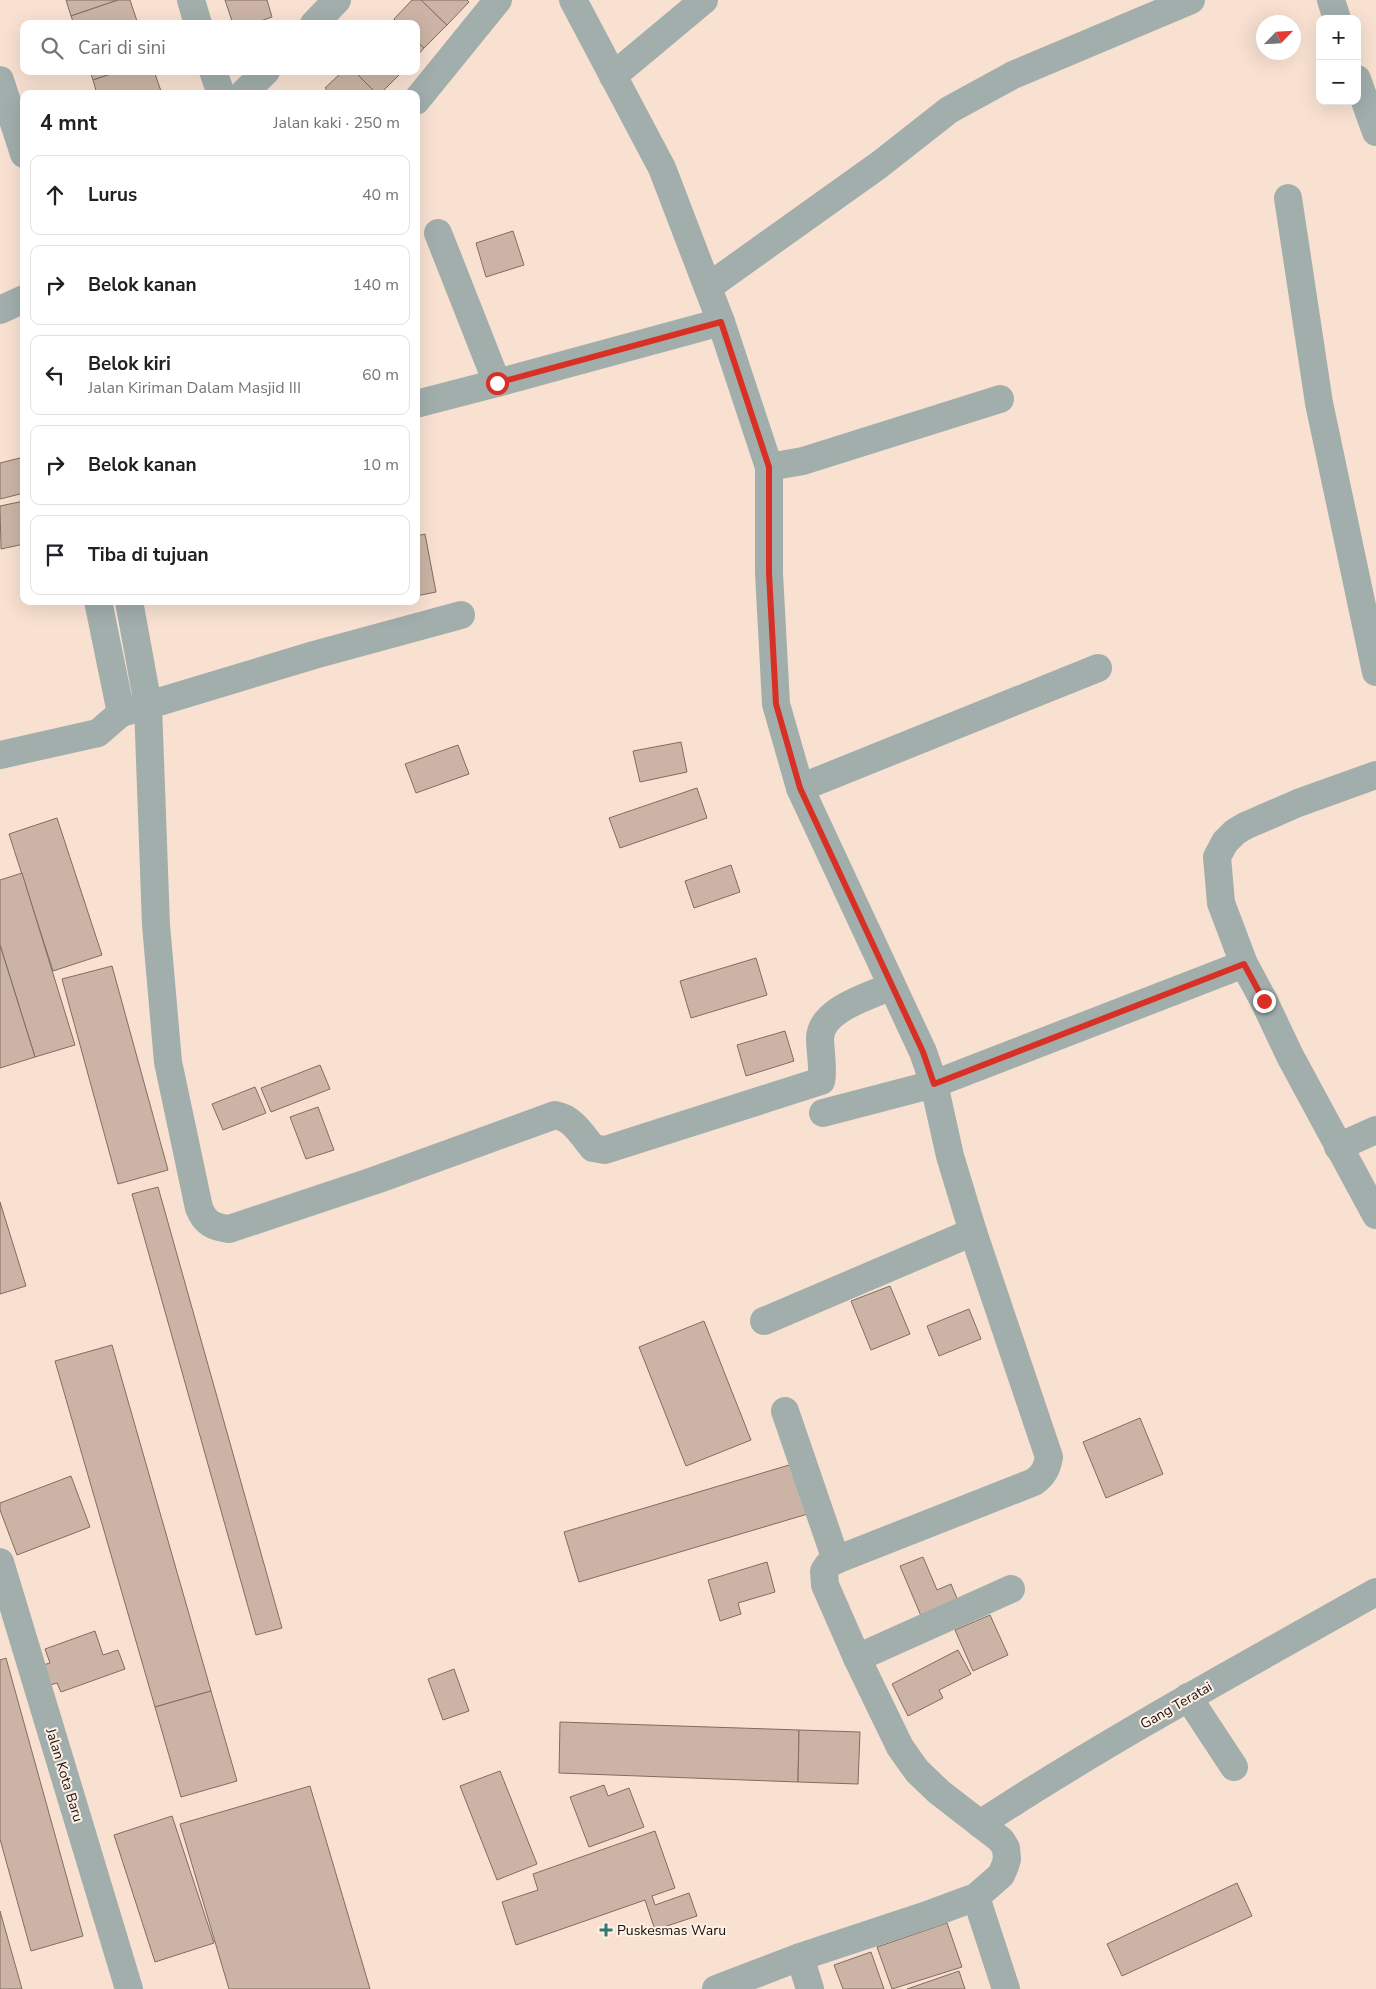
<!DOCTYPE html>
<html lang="id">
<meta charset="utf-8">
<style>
:root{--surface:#fff;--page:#f6f6f6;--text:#202124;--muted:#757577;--line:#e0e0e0}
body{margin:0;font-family:"Nunito Sans",sans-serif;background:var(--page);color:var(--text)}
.controls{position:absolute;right:15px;top:15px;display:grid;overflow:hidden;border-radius:10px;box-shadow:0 5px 20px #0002}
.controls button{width:45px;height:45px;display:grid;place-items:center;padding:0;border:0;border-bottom:1px solid var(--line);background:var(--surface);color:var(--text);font:25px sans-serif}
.compass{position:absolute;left:1256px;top:15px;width:45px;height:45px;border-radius:50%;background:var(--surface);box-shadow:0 5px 20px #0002;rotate:65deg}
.stop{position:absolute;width:15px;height:15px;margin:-11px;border:4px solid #d93025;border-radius:50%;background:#fff}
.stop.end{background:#d93025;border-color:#fff;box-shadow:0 1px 5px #0008}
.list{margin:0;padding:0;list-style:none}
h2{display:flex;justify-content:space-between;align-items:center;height:65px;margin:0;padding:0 20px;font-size:21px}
h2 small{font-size:16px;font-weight:400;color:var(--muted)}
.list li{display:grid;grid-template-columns:32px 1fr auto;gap:15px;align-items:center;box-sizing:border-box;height:80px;margin:0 10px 10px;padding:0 10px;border:1px solid var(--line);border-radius:10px}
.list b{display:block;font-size:19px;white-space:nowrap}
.list p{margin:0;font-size:16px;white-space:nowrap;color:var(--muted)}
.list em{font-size:16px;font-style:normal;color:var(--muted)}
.icon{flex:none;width:28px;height:28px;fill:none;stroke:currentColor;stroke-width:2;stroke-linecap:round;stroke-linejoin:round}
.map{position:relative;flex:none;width:1376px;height:1989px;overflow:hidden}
.search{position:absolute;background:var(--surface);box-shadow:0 5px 20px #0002;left:20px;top:20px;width:400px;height:55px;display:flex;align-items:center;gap:12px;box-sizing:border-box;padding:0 18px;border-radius:10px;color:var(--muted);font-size:19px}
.panel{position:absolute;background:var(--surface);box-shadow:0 5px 20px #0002;left:20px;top:90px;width:400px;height:515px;border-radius:10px}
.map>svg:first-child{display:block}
.building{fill:#cbb4a5;stroke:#816d5f}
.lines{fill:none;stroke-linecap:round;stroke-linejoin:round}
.street{stroke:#a1aeac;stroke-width:28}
.route{stroke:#d93025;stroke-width:6}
.poi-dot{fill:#35796d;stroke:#fef0e6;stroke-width:2}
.labels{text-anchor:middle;stroke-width:4;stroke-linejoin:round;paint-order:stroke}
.street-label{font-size:14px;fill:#19110c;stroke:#fef0e6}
.poi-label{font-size:14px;fill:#19110c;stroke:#fef0e6;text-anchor:start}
</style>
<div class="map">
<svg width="1376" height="1989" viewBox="0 0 1376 1989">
<rect width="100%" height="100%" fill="#f8e1d1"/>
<g class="building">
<path d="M 66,0 L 118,0 L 71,16 Z"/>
<path d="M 118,0 L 130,0 L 138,24 L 74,24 L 71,16 Z"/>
<path d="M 225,0 L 267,0 L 272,17 L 252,24 L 233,24 Z"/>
<path d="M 412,0 L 421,0 L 447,25 L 424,48 L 416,41 L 416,24 L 399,24 L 394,19 Z"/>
<path d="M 421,0 L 467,0 L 469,2 L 447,25 Z"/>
<path d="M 416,41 L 424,48 L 416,57 Z"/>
<path d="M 90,71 L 120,71 L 93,80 Z"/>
<path d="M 120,71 L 154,71 L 162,94 L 97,94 L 93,80 Z"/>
<path d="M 343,71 L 354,71 L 377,94 L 331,94 L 325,88 Z"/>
<path d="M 354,71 L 401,71 L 402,72 L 380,94 L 377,94 Z"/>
<path d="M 513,231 L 524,265 L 486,277 L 476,243 Z"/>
<path d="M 24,457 L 24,493 L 0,499 L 0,463 Z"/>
<path d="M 24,501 L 24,544 L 1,549 L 0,506 Z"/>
<path d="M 425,534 L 436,592 L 416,596 L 416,536 Z"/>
<path d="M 681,742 L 687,772 L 640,782 L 633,751 Z"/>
<path d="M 458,745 L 469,774 L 416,793 L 405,764 Z"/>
<path d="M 697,788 L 707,818 L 620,848 L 609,818 Z"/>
<path d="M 57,818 L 102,955 L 53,971 L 9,834 Z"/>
<path d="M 731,865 L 740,892 L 694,908 L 685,881 Z"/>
<path d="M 22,873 L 75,1045 L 35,1057 L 0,945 L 0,880 Z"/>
<path d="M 0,945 L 35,1057 L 0,1068 Z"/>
<path d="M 756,958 L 767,995 L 691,1018 L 680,981 Z"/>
<path d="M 112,966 L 168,1170 L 118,1184 L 62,979 Z"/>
<path d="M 785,1031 L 794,1061 L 746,1076 L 737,1045 Z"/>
<path d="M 320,1065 L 330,1089 L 271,1112 L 261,1088 Z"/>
<path d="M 255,1087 L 266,1113 L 223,1130 L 212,1104 Z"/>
<path d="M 318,1107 L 334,1150 L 306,1159 L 290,1117 Z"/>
<path d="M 158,1187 L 282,1628 L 256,1635 L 132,1194 Z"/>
<path d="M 0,1202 L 26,1286 L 0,1294 Z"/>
<path d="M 890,1286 L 910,1334 L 871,1350 L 851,1301 Z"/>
<path d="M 969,1309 L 981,1339 L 939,1356 L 927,1326 Z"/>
<path d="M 704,1321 L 751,1440 L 686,1466 L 639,1347 Z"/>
<path d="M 112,1345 L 211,1691 L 155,1707 L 55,1361 Z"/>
<path d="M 1140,1418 L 1163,1474 L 1106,1498 L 1083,1442 Z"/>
<path d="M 796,1463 L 811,1513 L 579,1582 L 564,1532 Z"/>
<path d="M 71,1476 L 90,1527 L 17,1555 L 0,1510 L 0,1503 Z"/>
<path d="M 923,1557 L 937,1590 L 951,1584 L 961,1608 L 924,1623 L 900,1566 Z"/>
<path d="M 767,1562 L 775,1592 L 738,1603 L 741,1614 L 720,1621 L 708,1580 Z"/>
<path d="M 990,1615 L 1008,1655 L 973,1671 L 955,1630 Z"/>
<path d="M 95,1631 L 103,1655 L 118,1650 L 125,1669 L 61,1692 L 57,1683 L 50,1685 L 43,1665 L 50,1663 L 45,1649 Z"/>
<path d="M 958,1650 L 971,1674 L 939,1690 L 943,1698 L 908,1716 L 892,1684 Z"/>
<path d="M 6,1658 L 83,1936 L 31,1951 L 0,1839 L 0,1660 Z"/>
<path d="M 454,1669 L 469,1711 L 443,1720 L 428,1679 Z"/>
<path d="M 211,1691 L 237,1781 L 181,1797 L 155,1707 Z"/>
<path d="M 560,1722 L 799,1730 L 798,1782 L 559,1773 Z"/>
<path d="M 799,1730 L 860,1732 L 858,1784 L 798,1782 Z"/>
<path d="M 500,1771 L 537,1864 L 497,1880 L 460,1786 Z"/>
<path d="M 604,1785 L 608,1796 L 629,1788 L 644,1827 L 589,1847 L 570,1797 Z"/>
<path d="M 310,1786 L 370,1989 L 229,1989 L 180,1824 Z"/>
<path d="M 172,1816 L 214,1943 L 155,1962 L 114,1835 Z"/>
<path d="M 655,1831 L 675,1888 L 652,1896 L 655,1905 L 689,1893 L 697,1916 L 655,1930 L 645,1900 L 516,1945 L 502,1902 L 538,1890 L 533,1874 Z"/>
<path d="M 1237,1883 L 1252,1916 L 1122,1976 L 1107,1944 Z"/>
<path d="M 0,1911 L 22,1989 L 0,1989 Z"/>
<path d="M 947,1923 L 962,1967 L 892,1989 L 877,1947 Z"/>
<path d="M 871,1952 L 884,1989 L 843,1989 L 834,1965 Z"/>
<path d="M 959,1971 L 965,1989 L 907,1989 Z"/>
</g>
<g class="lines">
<g class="street">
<path d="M 191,0 L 198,24"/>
<path d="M 573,0 L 662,168 L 721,322 L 769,467 L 769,573 L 776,704 L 800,788 L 923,1052 L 934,1084 L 950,1156 L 973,1232 L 1049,1457 C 1047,1468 1044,1475 1034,1482 L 836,1560 L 828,1565 L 824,1571 L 825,1585 L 857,1658 L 900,1747 L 917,1771 L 939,1792 L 1001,1840 L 1006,1848 L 1007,1859 L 1005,1866 L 1001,1875 L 976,1897 L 930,1914 L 800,1957 L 716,1989"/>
<path d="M 1331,0 L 1337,19"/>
<path d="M 314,24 L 337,0"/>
<path d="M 213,71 L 221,94"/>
<path d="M 613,76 L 704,0"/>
<path d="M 1357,79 L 1376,132"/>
<path d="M 0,80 L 24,154"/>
<path d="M 243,94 L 266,71"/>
<path d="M 416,101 L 498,0"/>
<path d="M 1288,198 L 1319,403 L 1376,672"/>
<path d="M 438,233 L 497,383"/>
<path d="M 708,287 L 879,165 L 949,110 L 1013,75 L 1191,0"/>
<path d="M 0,310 L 24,299"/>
<path d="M 416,404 L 497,383 L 721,322"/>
<path d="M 769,467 L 803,461 L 1000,399"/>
<path d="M 98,601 L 121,713"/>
<path d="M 129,601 L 148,705 L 156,925 L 168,1062 L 199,1208 C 205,1223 213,1227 229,1229 L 376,1180 L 555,1115 C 573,1118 582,1135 593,1148 L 605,1150 L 821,1081 C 824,1072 820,1050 820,1038 C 821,1009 870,996 892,986"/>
<path d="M 0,755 L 98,733 L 121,713 L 132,710 L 314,655 L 461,615"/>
<path d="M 1376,775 L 1298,803 L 1245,826 L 1235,832 L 1225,842 L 1217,857 L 1221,903 L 1244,964 L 1264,1001 L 1290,1056 L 1376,1215"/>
<path d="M 800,788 L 1098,668"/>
<path d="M 823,1113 L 934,1084 L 1244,964"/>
<path d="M 1338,1147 L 1376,1130"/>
<path d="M 764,1321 L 973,1232"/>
<path d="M 785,1411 L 836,1560"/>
<path d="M 0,1562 L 129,1989"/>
<path d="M 857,1658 L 1011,1589"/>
<path d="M 1188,1697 L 1234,1767"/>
<path d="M 980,1824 C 1108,1740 1243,1667 1376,1592"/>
<path d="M 976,1897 L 1006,1989"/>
<path d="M 800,1957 L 810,1989"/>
</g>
</g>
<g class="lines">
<path class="route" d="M 497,383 L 721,322 L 769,467 L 769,573 L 776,704 L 800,788 L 923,1052 L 934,1084 L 1244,964 L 1264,1001"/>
</g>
<path class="poi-dot" d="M603.5 1922.5h5v5h5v5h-5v5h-5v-5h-5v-5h5z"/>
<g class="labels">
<g class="street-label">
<text transform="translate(1176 1705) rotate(-30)" y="5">Gang Teratai</text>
<text transform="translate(65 1775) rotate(73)" y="5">Jalan Kota Baru</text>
</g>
<g class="poi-label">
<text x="617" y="1935">Puskesmas Waru</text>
</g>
</g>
</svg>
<div class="controls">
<button>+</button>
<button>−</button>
</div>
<svg class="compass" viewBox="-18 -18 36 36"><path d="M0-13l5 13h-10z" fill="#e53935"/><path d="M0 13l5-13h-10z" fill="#757577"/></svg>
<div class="stop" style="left:497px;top:383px"></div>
<div class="stop end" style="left:1264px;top:1001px"></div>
<div class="search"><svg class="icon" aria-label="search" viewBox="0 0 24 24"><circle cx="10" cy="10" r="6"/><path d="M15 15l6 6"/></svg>Cari di sini</div>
<section class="panel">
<h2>4 mnt<small>Jalan kaki · 250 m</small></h2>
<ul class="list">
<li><svg class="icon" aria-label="ahead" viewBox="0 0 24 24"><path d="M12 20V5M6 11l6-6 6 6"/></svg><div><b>Lurus</b></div><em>40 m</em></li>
<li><svg class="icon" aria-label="right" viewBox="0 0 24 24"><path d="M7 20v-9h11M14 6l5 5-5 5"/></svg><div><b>Belok kanan</b></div><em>140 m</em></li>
<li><svg class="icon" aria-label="left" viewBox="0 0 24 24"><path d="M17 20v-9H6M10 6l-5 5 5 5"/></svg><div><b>Belok kiri</b><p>Jalan Kiriman Dalam Masjid III</p></div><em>60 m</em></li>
<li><svg class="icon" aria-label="right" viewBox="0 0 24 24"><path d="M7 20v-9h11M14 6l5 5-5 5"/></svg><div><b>Belok kanan</b></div><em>10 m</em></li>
<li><svg class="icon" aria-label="arrive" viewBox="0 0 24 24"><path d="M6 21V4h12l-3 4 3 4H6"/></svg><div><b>Tiba di tujuan</b></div></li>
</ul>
</section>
</div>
